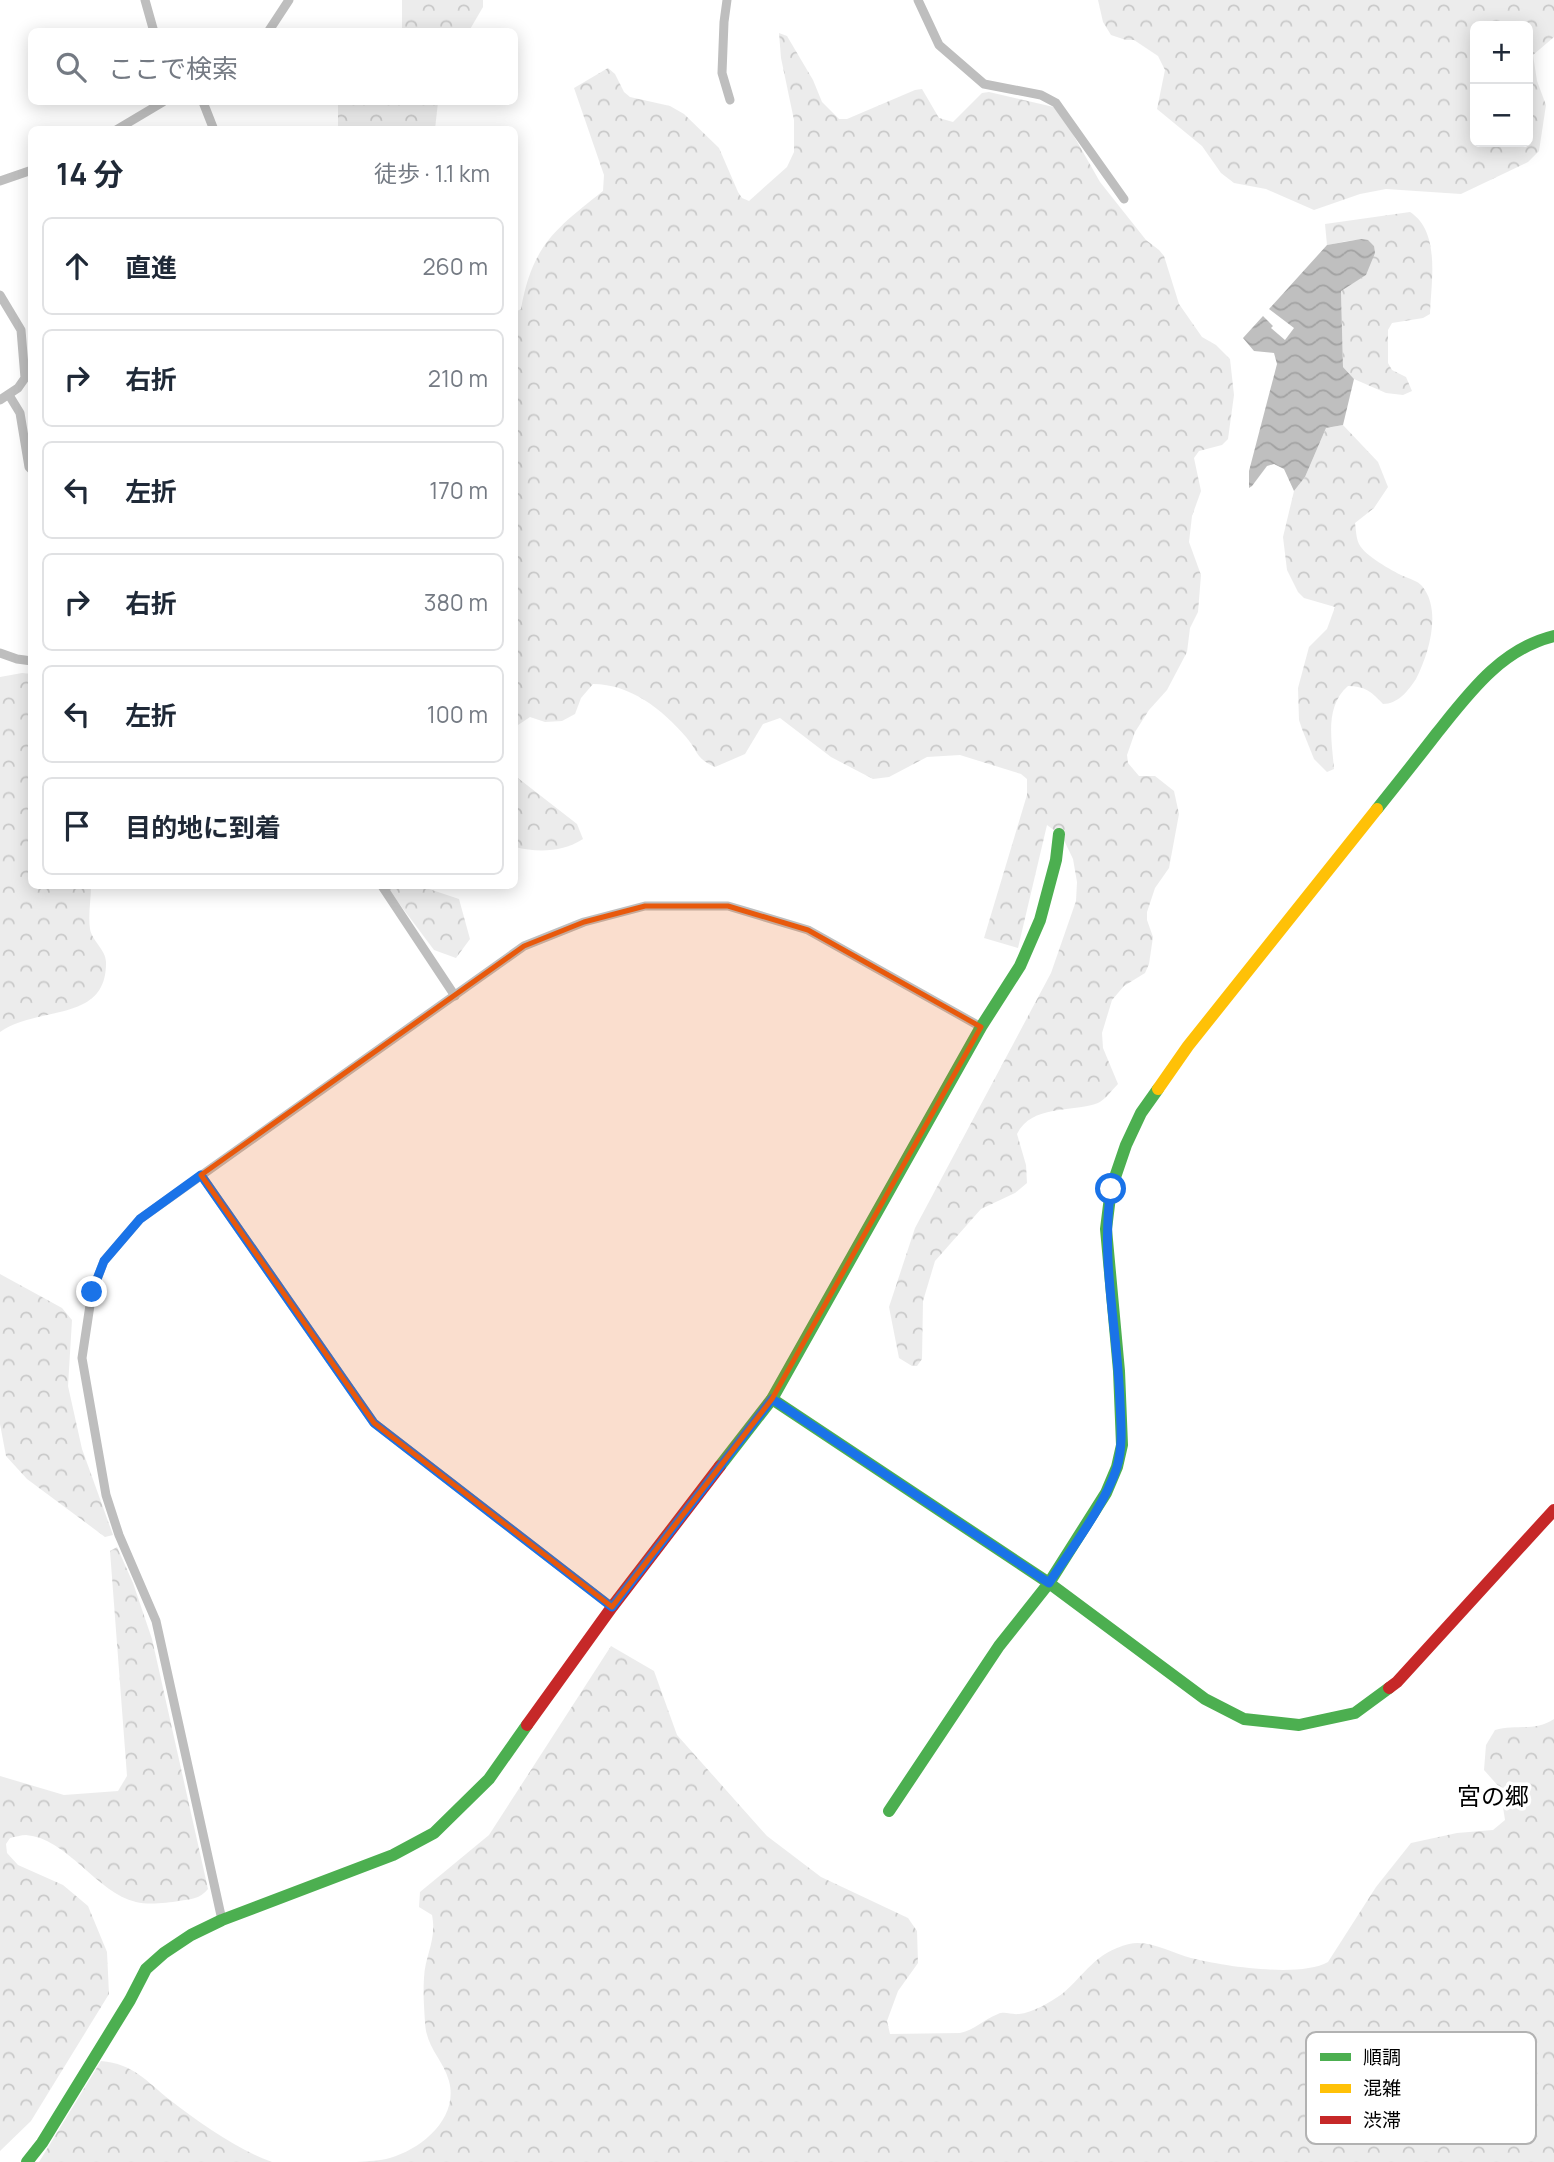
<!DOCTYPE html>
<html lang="ja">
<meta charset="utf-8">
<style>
:root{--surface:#fff;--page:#f6f6f7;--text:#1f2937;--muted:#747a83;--line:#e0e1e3}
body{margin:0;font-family:Manrope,"Noto Sans JP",sans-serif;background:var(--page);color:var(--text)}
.controls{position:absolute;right:21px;top:21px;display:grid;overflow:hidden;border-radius:10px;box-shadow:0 4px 18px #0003}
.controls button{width:63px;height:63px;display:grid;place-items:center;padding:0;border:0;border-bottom:2px solid var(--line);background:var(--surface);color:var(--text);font:35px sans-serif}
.stop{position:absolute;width:21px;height:21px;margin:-16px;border:5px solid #1a73e8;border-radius:50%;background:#fff}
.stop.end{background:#1a73e8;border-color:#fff;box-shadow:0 2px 7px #0008}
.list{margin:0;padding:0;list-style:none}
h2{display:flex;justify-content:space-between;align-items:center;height:91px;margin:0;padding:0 28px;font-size:30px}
h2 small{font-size:23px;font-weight:400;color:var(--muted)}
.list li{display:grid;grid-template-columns:46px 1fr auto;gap:21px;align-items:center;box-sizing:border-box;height:98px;margin:0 14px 14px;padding:0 14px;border:2px solid var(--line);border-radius:10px}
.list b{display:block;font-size:26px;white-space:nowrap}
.list em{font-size:23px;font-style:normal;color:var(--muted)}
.icon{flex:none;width:38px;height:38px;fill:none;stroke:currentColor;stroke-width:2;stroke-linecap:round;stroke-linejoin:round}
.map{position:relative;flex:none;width:1554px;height:2162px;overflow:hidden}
.search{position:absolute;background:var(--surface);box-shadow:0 4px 18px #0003;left:28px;top:28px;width:490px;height:77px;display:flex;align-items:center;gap:18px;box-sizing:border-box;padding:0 24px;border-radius:10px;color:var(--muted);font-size:26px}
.panel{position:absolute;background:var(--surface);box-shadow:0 4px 18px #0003;left:28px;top:126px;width:490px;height:763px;border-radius:10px}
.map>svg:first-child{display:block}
.forest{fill:url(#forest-crowns);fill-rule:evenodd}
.water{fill:url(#water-waves)}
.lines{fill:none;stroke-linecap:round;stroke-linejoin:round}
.street{stroke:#bebebe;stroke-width:9}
.fast{stroke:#4caf50;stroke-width:12}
.slow{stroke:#ffc107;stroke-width:12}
.jam{stroke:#c62828;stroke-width:12}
.route{stroke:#1a73e8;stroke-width:9}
.marked{fill:#e8590c;fill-opacity:0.2;stroke:#e8590c;stroke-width:5;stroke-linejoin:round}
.labels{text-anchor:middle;stroke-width:7;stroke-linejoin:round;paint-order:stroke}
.quarter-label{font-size:24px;fill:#000;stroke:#fff}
.key{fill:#fff;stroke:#b2b2b2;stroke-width:2}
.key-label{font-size:19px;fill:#000}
</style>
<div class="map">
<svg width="1554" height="2162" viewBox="0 0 1554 2162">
<defs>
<pattern id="forest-crowns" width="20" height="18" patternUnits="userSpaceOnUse" patternTransform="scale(1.75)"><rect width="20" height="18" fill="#ececec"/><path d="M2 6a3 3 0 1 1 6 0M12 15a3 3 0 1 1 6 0" fill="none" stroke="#c9c9c9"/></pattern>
<pattern id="water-waves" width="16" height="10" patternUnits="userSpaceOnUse" patternTransform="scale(1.75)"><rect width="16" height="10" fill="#bfbfbf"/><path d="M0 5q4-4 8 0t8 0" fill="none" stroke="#a2a2a2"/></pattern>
</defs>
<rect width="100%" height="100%" fill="#fff"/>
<g class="forest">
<path d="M 402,0 L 483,0 L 483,7 L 469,31 L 402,31 Z"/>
<path d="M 1098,0 L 1554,0 L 1554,37 L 1533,55 L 1537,81 L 1546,105 L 1539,151 L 1528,162 L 1461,194 L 1386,189 L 1360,194 L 1314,210 L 1266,189 L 1234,183 L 1221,173 L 1202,146 L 1157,109 L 1165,70 L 1158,56 L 1134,40 L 1126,40 L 1111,35 L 1103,22 ZM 1475,26 L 1528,26 L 1528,142 L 1475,142 Z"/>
<path d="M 779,33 L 787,36 L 813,80 L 822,102 L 839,119 L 847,119 L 915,90 L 922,89 L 939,118 L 953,122 L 982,93 L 989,92 L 1058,108 L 1100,182 L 1146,240 L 1159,250 L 1164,256 L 1179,304 L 1202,337 L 1216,345 L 1230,359 L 1234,395 L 1228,439 L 1222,445 L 1199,451 L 1194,458 L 1201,491 L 1192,516 L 1189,542 L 1201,575 L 1198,612 L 1190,628 L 1187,652 L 1167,690 L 1149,710 L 1135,732 L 1127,755 L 1128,763 L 1139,776 L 1155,776 L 1174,791 L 1179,814 L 1169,868 L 1155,888 L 1147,912 L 1147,920 L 1153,937 L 1149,964 L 1145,973 L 1124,986 L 1112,1000 L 1102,1033 L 1103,1048 L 1118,1084 C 1112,1090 1105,1100 1098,1103 C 1071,1113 1032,1104 1017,1134 L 1026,1165 L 1027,1183 L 1015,1193 L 981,1209 L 935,1261 L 923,1301 L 922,1359 L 917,1366 L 912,1366 L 899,1358 L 889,1307 L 915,1228 L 1051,973 L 1076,901 L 1077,882 L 1073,859 L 1062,836 L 1047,825 L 1018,948 L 984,938 L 1027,795 L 1027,779 L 1021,774 L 960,755 L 927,757 L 889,777 L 873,779 L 831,757 L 780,718 L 763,724 L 745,754 L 715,767 C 695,758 699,752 686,737 C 662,709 630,684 593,684 L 581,698 L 575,714 L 562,721 L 545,722 L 530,717 L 515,727 L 515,312 L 521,309 C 532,246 555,229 603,191 L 604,175 L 574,88 L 608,68 L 615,74 L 624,92 L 630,97 L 670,106 L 684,114 L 719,148 L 738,192 L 742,198 L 749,201 L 787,167 L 794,152 L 794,120 L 781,58 Z"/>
<path d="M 338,102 L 438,102 L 435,129 L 338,129 Z"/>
<path d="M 1410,212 C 1441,232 1431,282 1430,314 L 1423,318 L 1392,323 L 1388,330 L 1388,363 L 1392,370 L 1406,377 L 1412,391 L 1403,395 L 1386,393 L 1354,379 L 1343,367 L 1341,290 L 1366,275 L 1374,246 C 1362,234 1342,243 1327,245 L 1325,224 Z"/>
<path d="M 1343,425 L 1378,462 L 1388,487 L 1374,508 L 1355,523 C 1356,529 1356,538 1359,544 C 1365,556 1391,570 1403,576 C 1408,578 1418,581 1422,586 C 1442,610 1429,654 1416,679 C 1408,691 1398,704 1383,704 C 1372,692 1365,686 1348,686 C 1324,707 1332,741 1334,769 L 1327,772 L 1314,759 L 1302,729 L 1299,720 L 1298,688 L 1309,647 L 1327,629 L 1335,607 L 1304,598 L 1298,592 L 1287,570 L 1283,537 L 1294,491 L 1305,477 L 1326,428 Z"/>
<path d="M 22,673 L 32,674 L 32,886 L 91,886 C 91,899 88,915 90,929 C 92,941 106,950 106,962 C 107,1024 38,1005 0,1032 L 0,677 Z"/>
<path d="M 514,775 L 577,824 L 583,839 C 563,852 538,853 515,847 Z"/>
<path d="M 386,886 L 426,886 L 429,889 L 459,899 L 470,939 L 456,958 L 434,950 Z"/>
<path d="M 0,1274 L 62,1308 L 72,1320 L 68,1386 L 82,1449 L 113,1535 L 105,1537 L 27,1479 L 6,1456 L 0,1424 Z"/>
<path d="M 117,1547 L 133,1583 L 152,1639 L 208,1889 C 200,1899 191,1899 179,1901 C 167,1903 148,1905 136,1902 C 97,1893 67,1838 26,1835 C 21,1835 15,1837 10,1838 L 6,1844 L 7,1853 L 18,1865 L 63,1885 L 88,1906 L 107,1952 L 109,1994 L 31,2121 L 0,2151 L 0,1776 L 64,1795 L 118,1791 L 127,1776 L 110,1551 Z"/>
<path d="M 611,1646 L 654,1671 L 677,1735 L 767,1836 L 821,1877 L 908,1918 L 917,1931 L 918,1963 L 898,1991 L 887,2021 L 890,2034 L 960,2033 C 975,2030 984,2019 998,2014 C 1005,2011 1011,2015 1019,2014 C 1032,2013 1051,2002 1062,1994 C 1086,1974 1094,1953 1129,1944 C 1148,1939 1173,1953 1191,1958 C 1222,1966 1300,1978 1328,1962 L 1376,1887 L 1411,1843 L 1457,1833 L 1493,1830 L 1505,1820 L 1500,1788 L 1484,1770 L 1486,1745 L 1495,1730 C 1516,1724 1535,1732 1554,1719 L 1554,2162 L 357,2162 C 368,2161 380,2161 390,2158 C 422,2149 459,2118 449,2081 C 443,2059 426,2048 425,2022 C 424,2007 423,1992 424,1978 C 425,1955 437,1940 432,1915 L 419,1907 L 420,1892 L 489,1835 Z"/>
<path d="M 101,2061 C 134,2064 146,2081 170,2100 C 200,2123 236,2149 272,2162 L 39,2162 Z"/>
</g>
<path class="water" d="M 1361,239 L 1368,240 L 1374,246 L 1375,253 L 1366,275 L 1341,291 L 1343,367 L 1354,379 L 1343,425 L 1326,428 L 1305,477 L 1294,491 L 1284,469 L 1274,464 L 1267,466 L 1252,486 L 1249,488 L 1249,471 L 1277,364 L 1274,353 L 1254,351 L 1243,338 L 1263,316 L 1273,326 L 1271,328 L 1285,340 L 1294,328 L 1269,309 L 1327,245 Z"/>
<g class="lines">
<g class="street">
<path d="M 145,0 L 154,32"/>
<path d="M 727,0 L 724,22 L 722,73 L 730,100"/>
<path d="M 918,0 L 939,45 L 984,84 L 1041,95 L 1056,103 L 1124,199"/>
<path d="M 268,32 L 289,0"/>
<path d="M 203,102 L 214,130"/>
<path d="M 116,130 L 163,102"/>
<path d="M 0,181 L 32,170"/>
<path d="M 0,295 L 21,330 L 25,378 L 18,388 L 0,400"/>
<path d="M 9,395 L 20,413 L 29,467 L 32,470"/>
<path d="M 0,653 L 17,659 L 32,661"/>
<path d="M 382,886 L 455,996"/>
<path d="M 201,1175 L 374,1423 L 612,1607"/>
<path d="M 222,1920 L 156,1621 L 119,1535 L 106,1495 L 82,1358 L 92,1292 L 104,1261 L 140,1219 L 524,946 L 584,922 L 645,906 L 728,906 L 808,930 L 981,1027"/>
</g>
<g class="fast">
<path d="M 1377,809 C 1397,784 1417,759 1437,733 C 1469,693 1501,649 1554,636"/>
<path d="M 772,1399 L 1049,1583 L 1205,1699 L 1244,1719 L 1299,1725 L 1355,1713 L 1389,1688"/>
<path d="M 720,1466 L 772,1399 L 981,1027 L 1020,966 L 1040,920 L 1056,860 L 1059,834"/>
<path d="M 889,1811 L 999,1646 L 1049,1583 L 1106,1493 L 1117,1467 L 1122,1445 L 1119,1371 L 1106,1229 L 1111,1189 L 1126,1145 L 1141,1113 L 1158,1089"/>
<path d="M 27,2162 L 42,2143 L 130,2000 L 146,1969 L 164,1953 L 191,1935 L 222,1920 L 393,1855 L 434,1833 L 489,1779 L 527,1725"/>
</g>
<path class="slow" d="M 1158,1089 L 1188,1046 L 1377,809"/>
<g class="jam">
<path d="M 1389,1688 L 1397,1682 L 1554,1510"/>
<path d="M 527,1725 L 612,1607 L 720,1466"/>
</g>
</g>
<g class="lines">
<path class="route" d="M 92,1292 L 104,1261 L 140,1219 L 201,1175 L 374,1423 L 612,1607 L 772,1399 L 1049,1583 C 1071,1549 1105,1505 1117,1467 C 1123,1446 1121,1425 1120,1403 C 1118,1332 1100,1260 1111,1189"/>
</g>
<path class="marked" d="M 645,906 L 728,906 L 808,930 L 981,1027 L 772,1399 L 612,1607 L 374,1423 L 201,1175 L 524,946 L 584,922 Z"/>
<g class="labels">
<g class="quarter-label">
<text x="1493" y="1805">宮の郷</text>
</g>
</g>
<rect x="1306" y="2032" width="230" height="112" rx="10" class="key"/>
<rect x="1320" y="2053" width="31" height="8" fill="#4caf50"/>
<rect x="1320" y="2084" width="31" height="9" fill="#ffc107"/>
<rect x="1320" y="2116" width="31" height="8" fill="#c62828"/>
<g class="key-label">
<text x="1363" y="2064">順調</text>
<text x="1363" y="2095">混雑</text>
<text x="1363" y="2127">渋滞</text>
</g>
</svg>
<div class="controls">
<button>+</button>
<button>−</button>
</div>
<div class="stop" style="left:1111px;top:1189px"></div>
<div class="stop end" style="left:92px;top:1292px"></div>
<div class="search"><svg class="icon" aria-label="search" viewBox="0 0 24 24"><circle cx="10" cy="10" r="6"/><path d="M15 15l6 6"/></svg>ここで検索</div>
<section class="panel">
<h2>14 分<small>徒歩 · 1.1 km</small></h2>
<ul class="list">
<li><svg class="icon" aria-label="ahead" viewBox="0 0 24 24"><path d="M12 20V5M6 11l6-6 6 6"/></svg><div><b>直進</b></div><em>260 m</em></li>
<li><svg class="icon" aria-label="right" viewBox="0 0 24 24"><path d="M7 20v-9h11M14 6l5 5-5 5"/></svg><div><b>右折</b></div><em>210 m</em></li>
<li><svg class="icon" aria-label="left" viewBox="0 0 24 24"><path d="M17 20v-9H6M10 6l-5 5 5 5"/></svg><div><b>左折</b></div><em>170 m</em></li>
<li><svg class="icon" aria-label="right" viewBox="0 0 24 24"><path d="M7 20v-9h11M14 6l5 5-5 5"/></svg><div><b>右折</b></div><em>380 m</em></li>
<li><svg class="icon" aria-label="left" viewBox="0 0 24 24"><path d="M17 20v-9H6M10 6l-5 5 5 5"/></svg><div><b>左折</b></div><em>100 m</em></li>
<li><svg class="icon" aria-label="arrive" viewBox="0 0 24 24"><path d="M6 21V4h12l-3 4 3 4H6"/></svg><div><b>目的地に到着</b></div></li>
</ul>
</section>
</div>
